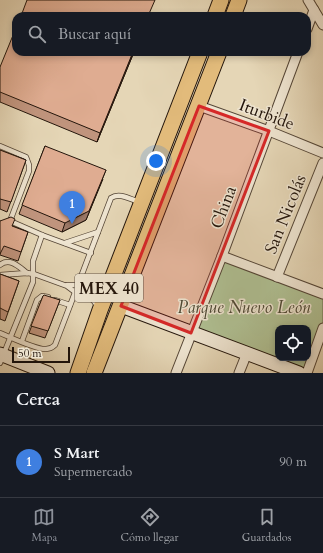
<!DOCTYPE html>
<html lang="es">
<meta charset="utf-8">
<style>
:root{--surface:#171b24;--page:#20242c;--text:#f1f3f6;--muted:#9ea1a6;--line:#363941;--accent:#8c9099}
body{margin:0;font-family:Cardo,serif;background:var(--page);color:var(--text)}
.controls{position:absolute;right:12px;bottom:12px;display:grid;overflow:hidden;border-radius:8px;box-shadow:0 2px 6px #0003}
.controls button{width:36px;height:36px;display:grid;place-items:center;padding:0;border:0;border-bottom:1px solid var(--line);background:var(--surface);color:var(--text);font:20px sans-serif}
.scale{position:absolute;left:12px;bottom:10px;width:58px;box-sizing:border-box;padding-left:4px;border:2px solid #23150b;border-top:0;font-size:11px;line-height:14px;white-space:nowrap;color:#23150b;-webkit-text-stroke:3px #eee4d0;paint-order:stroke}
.you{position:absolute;left:156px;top:161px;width:14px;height:14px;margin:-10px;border:3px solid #fff;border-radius:50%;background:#1a73e8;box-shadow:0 0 0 6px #1a73e833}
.badge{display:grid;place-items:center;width:26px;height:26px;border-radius:50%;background:var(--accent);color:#fff;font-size:13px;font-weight:700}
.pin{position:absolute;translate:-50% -33px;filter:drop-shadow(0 1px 2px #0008)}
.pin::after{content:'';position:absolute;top:21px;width:14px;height:12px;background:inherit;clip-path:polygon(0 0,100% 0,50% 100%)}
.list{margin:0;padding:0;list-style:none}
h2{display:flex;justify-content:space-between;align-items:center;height:52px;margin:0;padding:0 16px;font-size:17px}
h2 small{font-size:13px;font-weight:400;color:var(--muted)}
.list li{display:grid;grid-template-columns:26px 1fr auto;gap:12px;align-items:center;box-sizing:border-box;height:72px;padding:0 16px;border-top:1px solid var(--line)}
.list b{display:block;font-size:15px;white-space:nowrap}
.list p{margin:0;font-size:13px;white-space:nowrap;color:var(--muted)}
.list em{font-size:13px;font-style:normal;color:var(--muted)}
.icon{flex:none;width:22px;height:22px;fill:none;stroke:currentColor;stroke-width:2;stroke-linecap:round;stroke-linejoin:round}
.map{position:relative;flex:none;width:323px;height:373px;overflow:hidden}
.search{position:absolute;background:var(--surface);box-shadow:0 2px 6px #0003;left:12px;right:12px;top:12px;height:44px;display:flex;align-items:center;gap:10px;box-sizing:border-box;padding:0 14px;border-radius:12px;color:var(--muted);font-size:15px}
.sheet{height:124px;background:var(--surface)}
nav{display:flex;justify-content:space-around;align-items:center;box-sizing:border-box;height:56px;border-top:1px solid var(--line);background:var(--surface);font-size:11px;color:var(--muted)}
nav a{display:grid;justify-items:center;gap:2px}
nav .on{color:var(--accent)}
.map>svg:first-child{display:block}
.green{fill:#afbf92;stroke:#696a4e;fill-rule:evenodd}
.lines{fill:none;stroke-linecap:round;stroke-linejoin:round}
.lane-casing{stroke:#544536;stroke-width:6}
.street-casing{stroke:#544536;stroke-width:11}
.secondary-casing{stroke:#23150b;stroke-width:15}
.primary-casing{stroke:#23150b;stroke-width:17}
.lane{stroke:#eee4d0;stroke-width:4.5}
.street{stroke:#eee4d0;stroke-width:9}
.secondary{stroke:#eee4d0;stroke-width:13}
.primary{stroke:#e2bb7b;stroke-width:15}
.wall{fill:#c0947d;stroke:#23150b}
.shaded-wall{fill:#9c7866;stroke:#23150b}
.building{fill:#dfac91;stroke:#23150b}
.marked{fill:#d62828;fill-opacity:0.2;stroke:#d62828;stroke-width:3;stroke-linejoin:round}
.labels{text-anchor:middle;stroke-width:3;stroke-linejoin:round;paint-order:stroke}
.shield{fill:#eee4d0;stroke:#605346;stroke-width:1}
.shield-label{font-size:16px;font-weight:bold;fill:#23150b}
.street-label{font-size:17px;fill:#23150b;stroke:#eee4d0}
.park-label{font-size:17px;font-style:italic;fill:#4d4834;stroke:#eee4d0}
</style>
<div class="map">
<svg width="323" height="373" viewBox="0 0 323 373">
<rect width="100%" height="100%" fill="#e5d6b6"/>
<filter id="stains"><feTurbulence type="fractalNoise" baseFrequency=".005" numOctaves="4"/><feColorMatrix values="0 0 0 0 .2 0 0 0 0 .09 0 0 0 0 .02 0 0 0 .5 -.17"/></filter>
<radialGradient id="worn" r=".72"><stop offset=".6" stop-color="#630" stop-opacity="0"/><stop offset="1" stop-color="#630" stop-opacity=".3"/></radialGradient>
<path class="green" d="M 222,256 L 323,294 L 323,328 L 307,373 L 191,333 ZM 278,328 L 308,328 L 308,358 L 278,358 Z"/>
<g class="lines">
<defs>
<g id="lane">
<path d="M 0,146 L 26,157 L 29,165 L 29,171 L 10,221 L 0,226"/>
<path d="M 10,221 L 42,235 L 91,253"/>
<path d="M 65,243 L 98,232"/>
<path d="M 0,265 C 10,257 19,267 27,273"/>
<path d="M 0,275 L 27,273 L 34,274 L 67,286 L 75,292 L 93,300 L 98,307"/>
<path d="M 67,285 L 78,285 L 104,295"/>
<path d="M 55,300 L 70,305"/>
<path d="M 0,333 C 10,337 37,350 46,349 C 50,349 52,348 55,345 L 111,198 C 119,192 130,199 139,202"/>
<path d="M 22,341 L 37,300 L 42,296 L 48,297"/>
<path d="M 0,363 L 33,282 L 33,261 L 42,235"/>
</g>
<g id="street">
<path d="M 308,0 L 323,25"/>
<path d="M 307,29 L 314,10"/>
<path d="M 199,106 L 269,131 L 323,153"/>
<path d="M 222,256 L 323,294"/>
<path d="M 277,277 L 323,163"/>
<path d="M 176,373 L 222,256 L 298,52"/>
<path d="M 239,373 L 247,353"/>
<path d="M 307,373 L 323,328"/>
</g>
<g id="secondary">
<path d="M 121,306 L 299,373"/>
<path d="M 0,354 L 48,373"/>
</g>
<g id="primary">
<path d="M 215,16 L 221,0"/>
<path d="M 233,16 L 239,0"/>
<path d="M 78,373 L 100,310 L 200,52"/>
<path d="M 94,373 L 219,52"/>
</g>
</defs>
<use href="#lane" class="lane-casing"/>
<use href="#street" class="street-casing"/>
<use href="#secondary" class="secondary-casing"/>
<use href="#primary" class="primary-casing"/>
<use href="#lane" class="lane"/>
<use href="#street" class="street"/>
<use href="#secondary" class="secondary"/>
<use href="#primary" class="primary"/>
</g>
<g class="wall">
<path d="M 16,52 L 134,52 L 97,142 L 0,102 L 0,67 Z"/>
<path d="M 45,146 L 103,179 L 86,220 L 62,232 L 19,214 Z"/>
<path d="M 0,150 L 26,160 L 7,212 L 0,209 Z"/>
<path d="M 0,221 L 28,232 L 18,261 L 0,255 Z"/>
<path d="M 0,274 L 19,281 L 5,321 L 0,319 Z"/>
<path d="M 43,296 L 60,300 L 45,338 L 29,333 Z"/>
</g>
<g class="shaded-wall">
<path d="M 133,52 L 134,52 L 97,142 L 100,133 Z"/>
<path d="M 106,170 L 86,220 L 62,232 L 65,223 Z"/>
</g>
<g class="building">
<path d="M 27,0 L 155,0 L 148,16 L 21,16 Z"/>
<path d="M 16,28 L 16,52 L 133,52 L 100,133 L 0,92 L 0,67 Z"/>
<path d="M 45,146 L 106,170 L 89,211 L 65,223 L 22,205 Z"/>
<path d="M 0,150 L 26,160 L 11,202 L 0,199 Z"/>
<path d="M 11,217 L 15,219 L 12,226 L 28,232 L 21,252 L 4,246 L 0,254 L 0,221 Z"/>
<path d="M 0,274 L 19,281 L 8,312 L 0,308 Z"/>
<path d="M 44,295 L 60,300 L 48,331 L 31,326 L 43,296 Z"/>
</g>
<path class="marked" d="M 199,106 L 269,131 L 191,333 L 121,306 Z"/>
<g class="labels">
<rect class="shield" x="75" y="274" width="68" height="28" rx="3"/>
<g class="shield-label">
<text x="109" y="294">MEX 40</text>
</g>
<g class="street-label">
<text transform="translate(267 114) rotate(21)" y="6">Iturbide</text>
<text transform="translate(223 207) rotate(-69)" y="6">China</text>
<text transform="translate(285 214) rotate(-68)" y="6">San Nicolás</text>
</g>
<g class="park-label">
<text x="244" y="313">Parque Nuevo León</text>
</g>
</g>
<rect width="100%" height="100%" filter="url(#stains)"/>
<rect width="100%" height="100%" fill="url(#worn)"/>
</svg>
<div class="controls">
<button><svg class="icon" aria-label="locate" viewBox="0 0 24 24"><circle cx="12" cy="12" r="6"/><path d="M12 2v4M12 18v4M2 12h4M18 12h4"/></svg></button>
</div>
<div class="scale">50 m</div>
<div class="you"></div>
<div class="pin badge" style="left:72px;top:224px;background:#3f7fe0">1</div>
<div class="search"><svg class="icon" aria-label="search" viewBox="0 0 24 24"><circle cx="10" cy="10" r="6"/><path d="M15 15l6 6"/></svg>Buscar aquí</div>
</div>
<section class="sheet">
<h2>Cerca<small></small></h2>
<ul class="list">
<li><span class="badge" style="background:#3f7fe0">1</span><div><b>S Mart</b><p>Supermercado</p></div><em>90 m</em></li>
</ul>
</section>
<nav>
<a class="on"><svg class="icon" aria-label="map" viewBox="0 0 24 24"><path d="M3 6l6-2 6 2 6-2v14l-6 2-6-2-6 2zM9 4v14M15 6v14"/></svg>Mapa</a>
<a><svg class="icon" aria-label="directions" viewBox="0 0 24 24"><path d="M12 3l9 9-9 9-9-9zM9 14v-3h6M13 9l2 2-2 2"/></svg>Cómo llegar</a>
<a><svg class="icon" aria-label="saved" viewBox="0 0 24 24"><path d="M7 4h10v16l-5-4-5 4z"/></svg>Guardados</a>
</nav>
